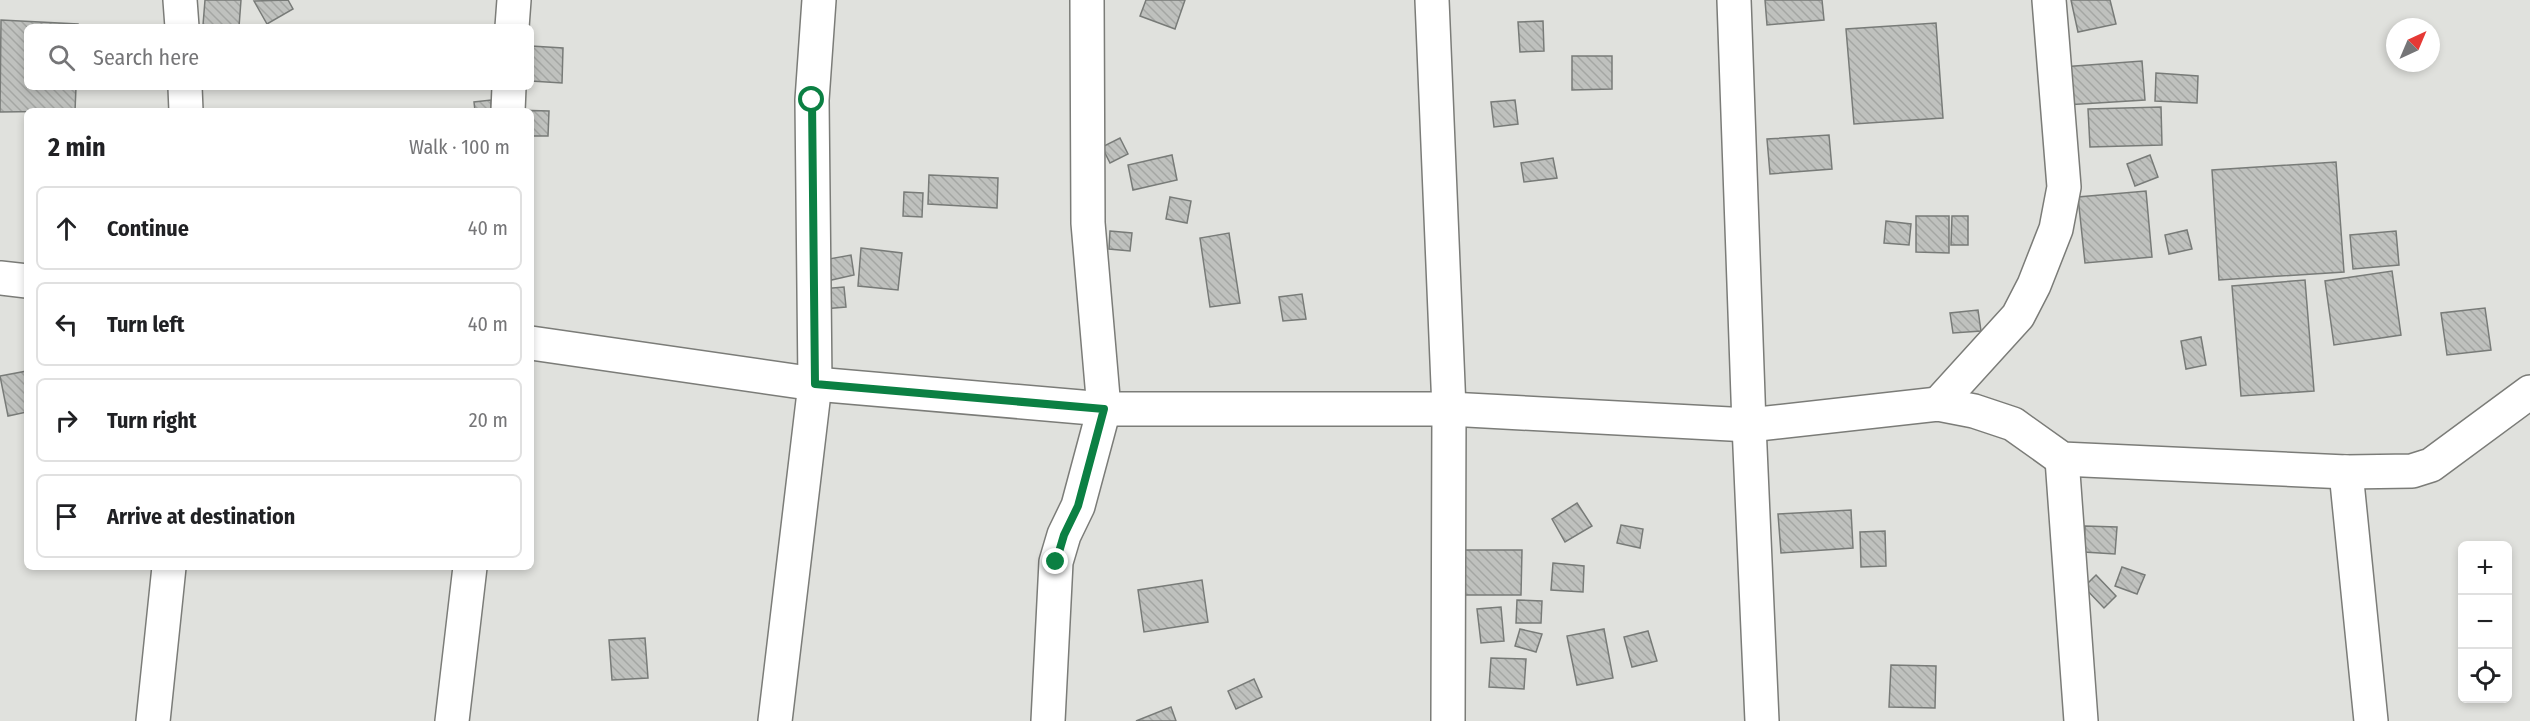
<!DOCTYPE html>
<meta charset="utf-8">
<style>
:root{--surface:#fff;--page:#f6f6f6;--text:#202124;--muted:#757577;--line:#e0e0e0}
body{margin:0;font-family:"Fira Sans Condensed",sans-serif;background:var(--page);color:var(--text)}
.controls{position:absolute;right:18px;bottom:18px;display:grid;overflow:hidden;border-radius:9px;box-shadow:0 3px 9px #0003}
.controls button{width:54px;height:54px;display:grid;place-items:center;padding:0;border:0;border-bottom:2px solid var(--line);background:var(--surface);color:var(--text);font:30px sans-serif}
.compass{position:absolute;left:2386px;top:18px;width:54px;height:54px;border-radius:50%;background:var(--surface);box-shadow:0 3px 9px #0003;rotate:44deg}
.stop{position:absolute;width:18px;height:18px;margin:-14px;border:4px solid #0b8043;border-radius:50%;background:#fff}
.stop.end{background:#0b8043;border-color:#fff;box-shadow:0 2px 6px #0008}
.list{margin:0;padding:0;list-style:none}
h2{display:flex;justify-content:space-between;align-items:center;height:78px;margin:0;padding:0 24px;font-size:26px}
h2 small{font-size:20px;font-weight:400;color:var(--muted)}
.list li{display:grid;grid-template-columns:39px 1fr auto;gap:18px;align-items:center;box-sizing:border-box;height:84px;margin:0 12px 12px;padding:0 12px;border:2px solid var(--line);border-radius:9px}
.list b{display:block;font-size:22px;white-space:nowrap}
.list em{font-size:20px;font-style:normal;color:var(--muted)}
.icon{flex:none;width:33px;height:33px;fill:none;stroke:currentColor;stroke-width:2;stroke-linecap:round;stroke-linejoin:round}
.map{position:relative;flex:none;width:2530px;height:721px;overflow:hidden}
.search{position:absolute;background:var(--surface);box-shadow:0 3px 9px #0003;left:24px;top:24px;width:510px;height:66px;display:flex;align-items:center;gap:15px;box-sizing:border-box;padding:0 21px;border-radius:9px;color:var(--muted);font-size:22px}
.panel{position:absolute;background:var(--surface);box-shadow:0 3px 9px #0003;left:24px;top:108px;width:510px;height:462px;border-radius:9px}
.map>svg:first-child{display:block}
.building{fill:url(#building-back-hatch);stroke:#787b78;stroke-width:1.5}
.lines{fill:none;stroke-linecap:round;stroke-linejoin:round}
.street-casing{stroke:#7b7c78;stroke-width:36}
.street{stroke:#fff;stroke-width:33}
.route{stroke:#0b8043;stroke-width:8}
</style>
<div class="map">
<svg width="2530" height="721" viewBox="0 0 2530 721">
<defs>
<pattern id="building-back-hatch" width="6" height="6" patternUnits="userSpaceOnUse" patternTransform="scale(1.5)"><rect width="6" height="6" fill="#bfc1be"/><path d="M-1 5l2 2M0 0l6 6M5-1l2 2" fill="none" stroke="#a4a6a3"/></pattern>
</defs>
<rect width="100%" height="100%" fill="#e0e1dd"/>
<g class="building">
<path d="M 205,0 L 241,0 L 239,27 L 203,25 Z"/>
<path d="M 288,0 L 293,9 L 267,24 L 254,1 Z"/>
<path d="M 1146,0 L 1185,0 L 1175,29 L 1140,16 Z"/>
<path d="M 1765,0 L 1822,0 L 1824,20 L 1767,25 Z"/>
<path d="M 2071,0 L 2110,0 L 2116,24 L 2078,32 Z"/>
<path d="M 1,20 L 78,24 L 78,27 L 27,27 L 27,87 L 76,87 L 75,111 L 0,112 Z"/>
<path d="M 1543,21 L 1544,51 L 1520,52 L 1518,22 Z"/>
<path d="M 1936,23 L 1943,118 L 1854,124 L 1846,29 Z"/>
<path d="M 531,46 L 563,48 L 562,83 L 531,81 Z"/>
<path d="M 1572,56 L 1612,56 L 1612,89 L 1572,90 Z"/>
<path d="M 2142,61 L 2145,100 L 2065,105 L 2062,67 Z"/>
<path d="M 2156,73 L 2198,76 L 2197,103 L 2155,101 Z"/>
<path d="M 491,100 L 491,111 L 475,111 L 474,102 Z"/>
<path d="M 1515,100 L 1518,124 L 1494,127 L 1491,102 Z"/>
<path d="M 2161,107 L 2162,145 L 2090,147 L 2088,109 Z"/>
<path d="M 513,110 L 549,111 L 548,136 L 531,136 L 531,111 Z"/>
<path d="M 1829,135 L 1832,169 L 1770,174 L 1767,139 Z"/>
<path d="M 1120,138 L 1128,154 L 1110,163 L 1102,147 Z"/>
<path d="M 1172,155 L 1177,180 L 1133,190 L 1128,165 Z"/>
<path d="M 2150,155 L 2158,177 L 2135,186 L 2127,164 Z"/>
<path d="M 1553,158 L 1557,178 L 1524,182 L 1521,163 Z"/>
<path d="M 2336,162 L 2344,272 L 2219,280 L 2212,170 Z"/>
<path d="M 929,175 L 998,178 L 997,208 L 928,204 Z"/>
<path d="M 2146,191 L 2152,257 L 2085,263 L 2078,197 Z"/>
<path d="M 904,192 L 923,193 L 922,217 L 903,216 Z"/>
<path d="M 1170,197 L 1191,201 L 1187,223 L 1166,219 Z"/>
<path d="M 1916,216 L 1949,216 L 1949,253 L 1916,252 Z"/>
<path d="M 1952,216 L 1968,216 L 1968,245 L 1951,245 Z"/>
<path d="M 1886,221 L 1911,224 L 1909,245 L 1884,243 Z"/>
<path d="M 2187,230 L 2192,249 L 2169,254 L 2165,235 Z"/>
<path d="M 1110,231 L 1132,233 L 1130,251 L 1109,249 Z"/>
<path d="M 2396,231 L 2399,265 L 2353,269 L 2350,235 Z"/>
<path d="M 1229,233 L 1240,303 L 1210,307 L 1200,238 Z"/>
<path d="M 861,248 L 902,253 L 898,290 L 858,286 Z"/>
<path d="M 851,255 L 854,275 L 827,281 L 823,260 Z"/>
<path d="M 2392,271 L 2401,335 L 2334,345 L 2325,281 Z"/>
<path d="M 2305,280 L 2314,391 L 2241,396 L 2232,286 Z"/>
<path d="M 844,287 L 846,307 L 823,309 L 821,289 Z"/>
<path d="M 1302,294 L 1306,319 L 1283,321 L 1279,297 Z"/>
<path d="M 2485,308 L 2491,350 L 2447,355 L 2441,313 Z"/>
<path d="M 1978,310 L 1981,331 L 1953,333 L 1950,313 Z"/>
<path d="M 2201,337 L 2206,365 L 2186,369 L 2181,341 Z"/>
<path d="M 27,371 L 27,412 L 8,416 L 0,376 Z"/>
<path d="M 1577,503 L 1592,526 L 1565,542 L 1552,519 Z"/>
<path d="M 1851,510 L 1853,548 L 1781,553 L 1778,514 Z"/>
<path d="M 1621,525 L 1643,529 L 1640,548 L 1617,543 Z"/>
<path d="M 2085,526 L 2117,527 L 2115,554 L 2084,552 Z"/>
<path d="M 1885,531 L 1886,566 L 1861,567 L 1860,532 Z"/>
<path d="M 1465,550 L 1522,550 L 1521,595 L 1465,595 Z"/>
<path d="M 1553,563 L 1584,566 L 1583,592 L 1551,590 Z"/>
<path d="M 2122,567 L 2145,575 L 2137,594 L 2115,586 Z"/>
<path d="M 2096,575 L 2116,596 L 2104,608 L 2084,587 Z"/>
<path d="M 1202,580 L 1208,622 L 1144,632 L 1138,590 Z"/>
<path d="M 1517,600 L 1542,601 L 1541,623 L 1516,623 Z"/>
<path d="M 1501,607 L 1504,641 L 1481,643 L 1477,609 Z"/>
<path d="M 1520,629 L 1542,634 L 1536,652 L 1515,646 Z"/>
<path d="M 1604,629 L 1613,678 L 1577,685 L 1567,636 Z"/>
<path d="M 1648,631 L 1657,661 L 1632,667 L 1624,637 Z"/>
<path d="M 645,638 L 648,678 L 612,680 L 609,640 Z"/>
<path d="M 1491,658 L 1526,659 L 1524,689 L 1489,687 Z"/>
<path d="M 1891,665 L 1936,666 L 1935,708 L 1889,707 Z"/>
<path d="M 1254,679 L 1262,697 L 1236,709 L 1228,691 Z"/>
<path d="M 1171,707 L 1176,721 L 1136,721 Z"/>
</g>
<g class="lines">
<defs>
<g id="street">
<path d="M 180,0 L 182,27"/>
<path d="M 1432,0 L 1449,409 L 1448,721"/>
<path d="M 1734,0 L 1749,425 L 1762,721"/>
<path d="M 512,27 L 514,0"/>
<path d="M 185,87 L 186,111"/>
<path d="M 508,111 L 509,87"/>
<path d="M 0,278 L 27,281"/>
<path d="M 531,343 L 815,384 L 1104,409 L 1449,409 L 1749,425 L 1938,404 L 1974,411 L 2013,424 L 2062,459 L 2346,472 L 2412,471 L 2431,465 L 2530,392"/>
<path d="M 1938,404 L 2018,316 L 2034,285 L 2056,229 L 2064,187 L 2049,0"/>
<path d="M 2062,459 L 2081,721"/>
<path d="M 2346,472 L 2371,721"/>
<path d="M 153,721 L 169,567"/>
<path d="M 452,721 L 470,567"/>
<path d="M 775,721 L 815,384 L 812,100 L 819,0"/>
<path d="M 1048,721 L 1056,562 L 1064,535 L 1078,506 L 1104,409 L 1088,223 L 1087,0"/>
</g>
</defs>
<use href="#street" class="street-casing"/>
<use href="#street" class="street"/>
</g>
<g class="lines">
<path class="route" d="M 812,100 L 815,384 L 1104,409 L 1078,506 L 1064,535 L 1056,562"/>
</g>
</svg>
<div class="controls">
<button>+</button>
<button>−</button>
<button><svg class="icon" aria-label="locate" viewBox="0 0 24 24"><circle cx="12" cy="12" r="6"/><path d="M12 2v4M12 18v4M2 12h4M18 12h4"/></svg></button>
</div>
<svg class="compass" viewBox="-18 -18 36 36"><path d="M0-13l5 13h-10z" fill="#e53935"/><path d="M0 13l5-13h-10z" fill="#757577"/></svg>
<div class="stop" style="left:812px;top:100px"></div>
<div class="stop end" style="left:1056px;top:562px"></div>
<div class="search"><svg class="icon" aria-label="search" viewBox="0 0 24 24"><circle cx="10" cy="10" r="6"/><path d="M15 15l6 6"/></svg>Search here</div>
<section class="panel">
<h2>2 min<small>Walk · 100 m</small></h2>
<ul class="list">
<li><svg class="icon" aria-label="ahead" viewBox="0 0 24 24"><path d="M12 20V5M6 11l6-6 6 6"/></svg><div><b>Continue</b></div><em>40 m</em></li>
<li><svg class="icon" aria-label="left" viewBox="0 0 24 24"><path d="M17 20v-9H6M10 6l-5 5 5 5"/></svg><div><b>Turn left</b></div><em>40 m</em></li>
<li><svg class="icon" aria-label="right" viewBox="0 0 24 24"><path d="M7 20v-9h11M14 6l5 5-5 5"/></svg><div><b>Turn right</b></div><em>20 m</em></li>
<li><svg class="icon" aria-label="arrive" viewBox="0 0 24 24"><path d="M6 21V4h12l-3 4 3 4H6"/></svg><div><b>Arrive at destination</b></div></li>
</ul>
</section>
</div>
